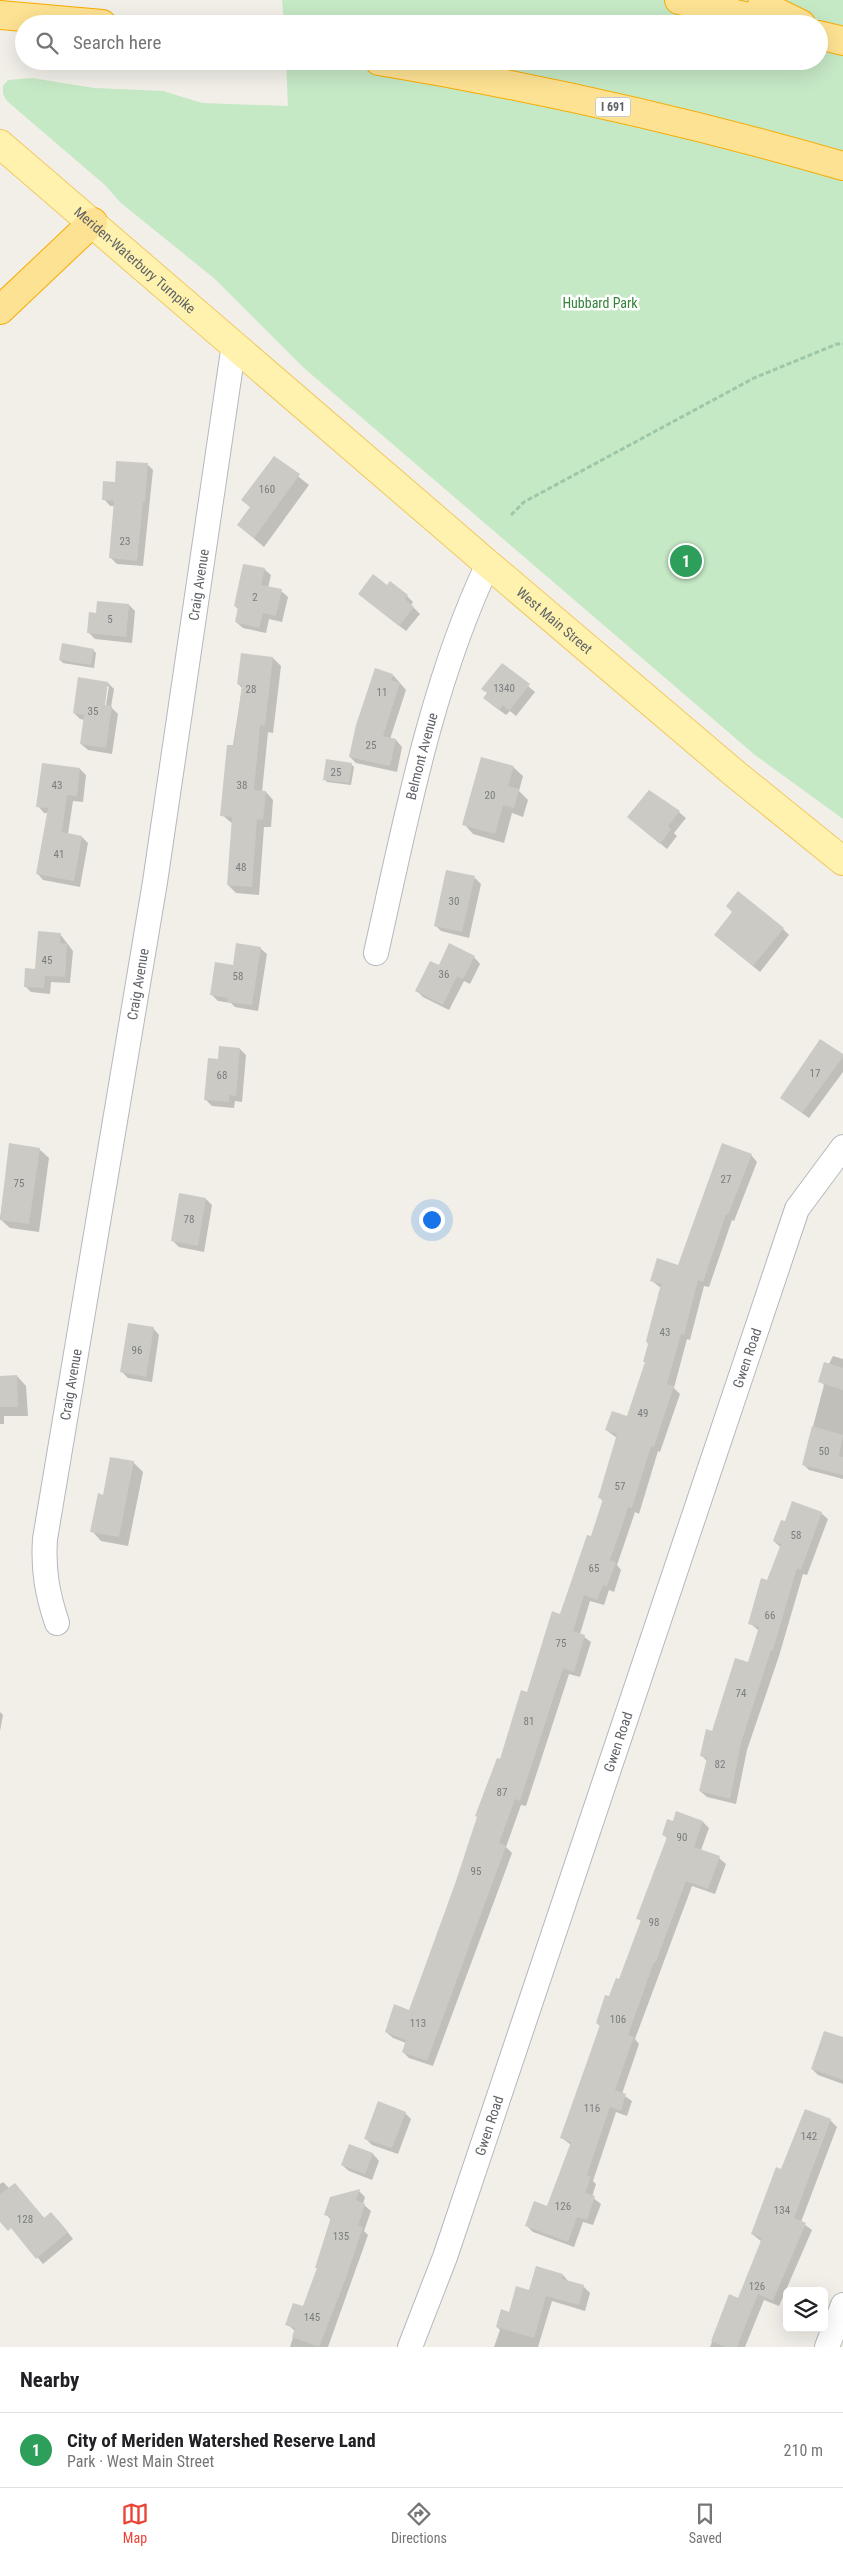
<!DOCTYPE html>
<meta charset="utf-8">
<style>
:root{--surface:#fff;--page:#f2f2f2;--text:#202124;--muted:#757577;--line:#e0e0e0;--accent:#ea4335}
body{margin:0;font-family:"Roboto Condensed",sans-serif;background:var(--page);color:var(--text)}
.controls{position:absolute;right:15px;bottom:15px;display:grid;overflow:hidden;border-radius:8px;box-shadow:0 5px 20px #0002}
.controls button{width:45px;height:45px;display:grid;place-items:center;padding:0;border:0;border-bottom:1px solid var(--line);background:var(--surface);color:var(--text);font:25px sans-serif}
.you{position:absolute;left:431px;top:1219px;width:18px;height:18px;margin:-12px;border:4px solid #fff;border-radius:50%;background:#1a73e8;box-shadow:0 0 0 8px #1a73e833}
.badge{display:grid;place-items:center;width:32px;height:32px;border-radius:50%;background:var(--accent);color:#fff;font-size:16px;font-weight:700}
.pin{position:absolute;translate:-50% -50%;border:2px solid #fff;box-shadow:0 1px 5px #0006}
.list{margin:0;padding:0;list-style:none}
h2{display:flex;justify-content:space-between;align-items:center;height:65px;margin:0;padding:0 20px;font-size:21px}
h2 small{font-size:16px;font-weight:400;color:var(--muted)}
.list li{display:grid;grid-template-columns:32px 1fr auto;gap:15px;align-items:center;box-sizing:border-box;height:75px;padding:0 20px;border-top:1px solid var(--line)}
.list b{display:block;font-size:19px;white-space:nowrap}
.list p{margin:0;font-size:16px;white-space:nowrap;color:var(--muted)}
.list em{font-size:16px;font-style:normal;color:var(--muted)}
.icon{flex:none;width:28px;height:28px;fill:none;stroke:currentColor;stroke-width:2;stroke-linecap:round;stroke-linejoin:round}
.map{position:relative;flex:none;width:843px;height:2347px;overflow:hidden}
.search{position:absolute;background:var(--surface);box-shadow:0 5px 20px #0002;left:15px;right:15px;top:15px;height:55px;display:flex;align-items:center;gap:12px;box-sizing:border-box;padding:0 18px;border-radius:28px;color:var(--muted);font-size:19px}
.sheet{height:140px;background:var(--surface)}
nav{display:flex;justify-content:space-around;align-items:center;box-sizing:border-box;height:70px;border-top:1px solid var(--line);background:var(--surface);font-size:14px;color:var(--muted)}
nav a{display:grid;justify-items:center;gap:2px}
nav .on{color:var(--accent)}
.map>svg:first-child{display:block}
.green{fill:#c5e8c5}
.shadow{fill:#0003;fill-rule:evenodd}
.building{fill:#cccac5}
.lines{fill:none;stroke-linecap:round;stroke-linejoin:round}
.minor-casing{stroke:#b5b8bc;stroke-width:26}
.major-casing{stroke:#f2c960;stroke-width:30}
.highway-casing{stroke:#f9ab00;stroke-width:30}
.path{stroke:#9cc7a9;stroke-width:3;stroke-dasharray:5 2.5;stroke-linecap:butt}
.minor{stroke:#fff;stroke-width:24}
.major{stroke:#fff2af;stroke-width:28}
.highway{stroke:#fde293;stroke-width:28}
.labels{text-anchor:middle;stroke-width:5;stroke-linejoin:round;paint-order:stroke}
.number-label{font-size:11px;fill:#7a7d7f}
.shield{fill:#fff;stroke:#8f9295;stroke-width:1}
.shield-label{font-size:12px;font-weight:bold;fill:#5f6368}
.street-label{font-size:14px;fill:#5f6368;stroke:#fff}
.park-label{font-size:14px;fill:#348238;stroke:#fff}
</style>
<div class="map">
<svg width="843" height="2347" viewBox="0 0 843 2347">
<rect width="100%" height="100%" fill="#f1efe8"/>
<path class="green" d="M 282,0 L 843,0 L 843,819 L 755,755 L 304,368 L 215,279 L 121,203 L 105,185 L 7,101 L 3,94 L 3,86 L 8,80 L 32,78 L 94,88 L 163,91 L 202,103 L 288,106 L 286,61 L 819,61 L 819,24 L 284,24 Z"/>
<g class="shadow">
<path d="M 274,457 L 309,485 L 264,547 L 238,525 L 251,508 L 243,500 Z"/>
<path d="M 147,464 L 153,470 L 143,566 L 117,564 L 110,557 L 115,506 L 110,506 L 104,499 L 116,483 Z"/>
<path d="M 264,569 L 271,575 L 268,588 L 281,591 L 288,597 L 282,622 L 269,619 L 266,633 L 243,628 L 236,622 L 239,610 L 235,606 Z"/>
<path d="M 387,586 L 407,596 L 413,602 L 411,605 L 420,614 L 406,631 L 366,600 Z"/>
<path d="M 129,605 L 135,611 L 132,643 L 95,639 L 88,632 L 97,614 Z"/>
<path d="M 93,650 L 96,653 L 94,668 L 63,663 L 60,660 Z"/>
<path d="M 273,658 L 281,666 L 273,733 L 268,732 L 262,792 L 266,792 L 273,800 L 271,827 L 264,827 L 259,895 L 236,893 L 228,885 L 233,824 L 222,815 L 242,688 L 238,684 Z"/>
<path d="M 502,664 L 535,692 L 516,716 L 510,711 L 506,715 L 491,704 Z"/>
<path d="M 393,675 L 406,690 L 390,739 L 396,740 L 402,747 L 397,772 L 356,763 L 350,757 Z"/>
<path d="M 108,683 L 114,689 L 111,707 L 118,714 L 112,754 L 88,750 L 81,744 L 85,720 L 80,719 L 74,713 ZM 106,686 L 109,686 L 105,711 L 103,711 Z"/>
<path d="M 351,764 L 354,767 L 351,785 L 327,782 L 325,779 Z"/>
<path d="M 513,767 L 523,776 L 519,791 L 528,800 L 523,817 L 512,813 L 504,843 L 473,834 L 464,824 Z"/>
<path d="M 80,769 L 86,775 L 83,802 L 73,801 L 68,834 L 82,837 L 88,843 L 80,887 L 43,880 L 37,873 L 49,813 L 44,813 L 38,806 Z"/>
<path d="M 664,800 L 686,818 L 674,833 L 677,836 L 667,849 L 629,817 Z"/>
<path d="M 475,878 L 481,884 L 469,938 L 441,931 L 435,925 Z"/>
<path d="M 783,929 L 789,935 L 760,972 L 715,935 Z"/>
<path d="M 60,934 L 73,951 L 70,983 L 51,982 L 50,994 L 31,992 L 25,986 Z"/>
<path d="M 260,948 L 267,954 L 258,1011 L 235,1007 L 231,1003 L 218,1001 L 212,995 L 234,966 Z"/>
<path d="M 474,957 L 480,964 L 470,984 L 464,981 L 449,1010 L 423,997 L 417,991 L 439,967 Z"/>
<path d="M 240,1049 L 246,1055 L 242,1102 L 235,1101 L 234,1108 L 212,1106 L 205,1099 L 219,1060 Z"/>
<path d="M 843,1056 L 843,1072 L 809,1118 L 781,1098 Z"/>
<path d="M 10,1145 L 39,1149 L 49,1158 L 39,1232 L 10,1228 L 0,1219 Z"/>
<path d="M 751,1155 L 757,1162 L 734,1221 L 732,1220 L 709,1287 L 704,1286 L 690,1340 L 687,1339 L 674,1388 L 680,1394 L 660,1452 L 658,1451 L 639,1514 L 635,1512 L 629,1530 L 617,1565 L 621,1570 L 614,1592 L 609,1590 L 604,1605 L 590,1601 L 580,1634 L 591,1642 L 580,1677 L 569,1674 L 526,1806 L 521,1805 L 506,1847 L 512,1853 L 433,2066 L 409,2058 L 403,2052 L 406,2043 L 393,2038 L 386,2032 L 410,2011 L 500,1760 L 592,1538 L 604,1502 L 599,1497 L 617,1438 L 606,1430 L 628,1417 L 646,1363 L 661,1288 L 652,1281 L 678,1266 Z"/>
<path d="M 206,1199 L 212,1205 L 204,1252 L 179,1247 L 173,1241 Z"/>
<path d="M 153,1328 L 159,1335 L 152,1382 L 128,1378 L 122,1372 Z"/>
<path d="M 833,1356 L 843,1359 L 843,1479 L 809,1470 L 803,1464 L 824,1385 L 820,1381 Z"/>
<path d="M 17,1376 L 26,1386 L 28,1416 L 4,1416 L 4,1424 L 0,1424 L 0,1377 Z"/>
<path d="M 133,1462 L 143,1472 L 128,1546 L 101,1541 L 92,1531 Z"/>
<path d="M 821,1513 L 828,1519 L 807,1575 L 803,1574 L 779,1656 L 747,1750 L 736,1804 L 707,1797 L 700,1791 L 708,1762 L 701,1755 L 749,1664 L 759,1631 L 750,1623 L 781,1548 L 774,1541 L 785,1523 Z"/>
<path d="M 0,1712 L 3,1715 L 0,1731 Z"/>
<path d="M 677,1812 L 703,1822 L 709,1828 L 701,1850 L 719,1858 L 726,1864 L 715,1894 L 692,1886 L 635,2039 L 639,2044 L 622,2094 L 632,2101 L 627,2116 L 616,2112 L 593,2181 L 596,2184 L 592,2197 L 601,2204 L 593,2225 L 583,2222 L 574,2247 L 533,2232 L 527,2226 L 548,2208 L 571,2145 L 562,2138 L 600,2026 L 597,2023 L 620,1981 L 642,1922 L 638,1918 L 668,1839 L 663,1834 L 674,1823 Z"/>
<path d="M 843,2039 L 843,2084 L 818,2075 L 812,2069 Z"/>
<path d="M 405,2113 L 411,2119 L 398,2154 L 372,2145 L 365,2138 Z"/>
<path d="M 830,2120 L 837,2127 L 801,2222 L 812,2230 L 779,2306 L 764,2300 L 745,2347 L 710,2347 L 730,2296 L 739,2300 L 762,2242 L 752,2234 L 782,2171 Z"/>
<path d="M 350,2146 L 373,2154 L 379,2161 L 372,2180 L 349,2171 L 342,2165 Z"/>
<path d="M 3,2182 L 10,2189 L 15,2184 L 45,2219 L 58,2220 L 73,2239 L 43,2264 L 0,2212 L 0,2184 Z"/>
<path d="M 359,2191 L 365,2197 L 363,2204 L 371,2211 L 364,2231 L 368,2235 L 328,2347 L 290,2347 L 295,2331 L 287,2324 L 304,2308 L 318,2269 L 316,2267 L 331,2220 L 326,2214 L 331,2198 Z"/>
<path d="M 563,2275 L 569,2282 L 584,2287 L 590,2293 L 585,2311 L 552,2301 L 538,2347 L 494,2347 L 500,2330 L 497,2327 L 530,2291 Z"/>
</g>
<g class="building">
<path d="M 274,456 L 300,474 L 254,538 L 237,525 L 250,507 L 241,500 Z"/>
<path d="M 116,461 L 148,463 L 145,503 L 143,502 L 137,561 L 109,558 L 114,501 L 102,500 L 103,481 L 115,482 Z"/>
<path d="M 243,564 L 265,568 L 261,585 L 282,589 L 276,616 L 263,613 L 259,628 L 235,622 L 238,607 L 234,606 Z"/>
<path d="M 373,574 L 387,585 L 390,581 L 408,595 L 405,599 L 414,607 L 399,626 L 358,594 Z"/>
<path d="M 97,601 L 129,604 L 126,637 L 87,633 L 89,612 L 96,613 Z"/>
<path d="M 62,643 L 94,649 L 91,665 L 59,660 Z"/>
<path d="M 241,653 L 273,657 L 265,726 L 260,725 L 254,790 L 266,791 L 263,820 L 257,819 L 252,887 L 227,885 L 232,817 L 220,816 L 227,745 L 234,745 L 242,685 L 237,684 Z"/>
<path d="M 502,663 L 530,684 L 509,711 L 503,705 L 499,710 L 483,698 L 487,693 L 481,689 Z"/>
<path d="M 375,668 L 393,674 L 391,680 L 400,683 L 383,736 L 396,739 L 390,766 L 349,757 L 356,725 Z"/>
<path d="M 78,677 L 108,682 L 105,705 L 112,706 L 106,748 L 80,744 L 84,715 L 73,713 Z"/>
<path d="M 481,757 L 514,766 L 508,786 L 519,789 L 514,808 L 503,805 L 495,834 L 462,825 Z"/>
<path d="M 326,759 L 352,763 L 349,783 L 323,780 Z"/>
<path d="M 42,763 L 80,768 L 77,796 L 67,795 L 62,832 L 82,836 L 74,881 L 36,874 L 48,808 L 36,807 Z"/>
<path d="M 649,790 L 680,811 L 668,826 L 671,829 L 660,844 L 627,817 Z"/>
<path d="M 446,870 L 475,876 L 462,932 L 434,926 Z"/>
<path d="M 738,891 L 784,928 L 753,966 L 714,935 L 732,912 L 726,906 Z"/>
<path d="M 38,931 L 61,933 L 60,943 L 67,944 L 65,977 L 45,976 L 44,988 L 24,987 L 25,968 L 35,969 Z"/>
<path d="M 236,943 L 261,947 L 252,1005 L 227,1002 L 228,998 L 210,995 L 215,962 L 233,965 Z"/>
<path d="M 449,943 L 475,956 L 463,979 L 457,976 L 443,1005 L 415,991 L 430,961 L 439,965 Z"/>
<path d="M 820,1039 L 843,1054 L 843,1057 L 802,1113 L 780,1098 Z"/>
<path d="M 219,1046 L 240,1048 L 236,1096 L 229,1095 L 229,1102 L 204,1100 L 208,1058 L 218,1059 Z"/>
<path d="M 9,1143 L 40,1148 L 29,1224 L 0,1220 Z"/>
<path d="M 722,1143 L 752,1154 L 728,1215 L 726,1214 L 703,1282 L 698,1280 L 684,1335 L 681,1334 L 667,1384 L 674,1386 L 654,1447 L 651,1446 L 632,1508 L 628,1507 L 623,1523 L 610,1560 L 616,1562 L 607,1586 L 603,1585 L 597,1600 L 584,1595 L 573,1631 L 585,1635 L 574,1672 L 563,1668 L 520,1801 L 515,1799 L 499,1843 L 506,1846 L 427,2061 L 402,2052 L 406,2040 L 385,2032 L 394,2004 L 409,2010 L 455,1884 L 477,1817 L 475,1816 L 497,1758 L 500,1759 L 521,1690 L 527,1692 L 552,1611 L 560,1614 L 587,1535 L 591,1536 L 603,1499 L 598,1498 L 617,1434 L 605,1430 L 612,1411 L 627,1416 L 645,1362 L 643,1362 L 648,1344 L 646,1341 L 661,1284 L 650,1281 L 657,1258 L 678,1265 Z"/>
<path d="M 179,1193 L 206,1198 L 198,1246 L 171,1241 Z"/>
<path d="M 128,1323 L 154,1327 L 146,1377 L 120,1372 Z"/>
<path d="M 824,1362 L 843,1368 L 843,1390 L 818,1382 Z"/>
<path d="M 17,1375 L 18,1407 L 0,1407 L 0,1376 Z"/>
<path d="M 812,1426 L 843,1435 L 839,1456 L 843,1457 L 843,1475 L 802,1465 Z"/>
<path d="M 110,1457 L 134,1461 L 119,1537 L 90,1532 L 98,1493 L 103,1495 Z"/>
<path d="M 792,1501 L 822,1512 L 801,1570 L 797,1568 L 773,1650 L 771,1650 L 741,1743 L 730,1799 L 699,1791 L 707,1758 L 700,1756 L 706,1729 L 712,1731 L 735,1658 L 748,1662 L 759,1627 L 748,1624 L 761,1578 L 767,1580 L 781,1544 L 773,1541 L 781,1520 L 785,1521 Z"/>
<path d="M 676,1811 L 703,1821 L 694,1847 L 720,1856 L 708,1889 L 686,1881 L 656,1962 L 654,1962 L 628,2035 L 634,2037 L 615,2090 L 626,2094 L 621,2111 L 610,2107 L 587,2175 L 591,2177 L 585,2193 L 595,2196 L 587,2220 L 577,2217 L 568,2242 L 525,2226 L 534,2201 L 547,2206 L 571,2142 L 560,2138 L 600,2025 L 596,2023 L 605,1995 L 609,1996 L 616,1978 L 619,1979 L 641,1920 L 636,1919 L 667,1837 L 662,1835 L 667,1819 L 673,1821 Z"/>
<path d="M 824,2031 L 843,2037 L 843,2080 L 811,2069 Z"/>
<path d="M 378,2101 L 406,2112 L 392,2148 L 364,2139 Z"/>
<path d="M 805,2109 L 831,2119 L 794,2218 L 806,2223 L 773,2301 L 758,2294 L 737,2347 L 726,2347 L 711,2341 L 729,2294 L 738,2298 L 762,2238 L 751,2234 L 776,2167 L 781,2169 Z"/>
<path d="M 349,2144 L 373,2153 L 365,2174 L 341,2165 Z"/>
<path d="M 15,2183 L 44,2218 L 51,2212 L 68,2232 L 36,2259 L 11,2228 L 8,2231 L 0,2222 L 0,2194 Z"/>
<path d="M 360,2189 L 356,2200 L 365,2204 L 358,2226 L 363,2227 L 346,2278 L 319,2347 L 292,2337 L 295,2328 L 285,2325 L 293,2303 L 303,2306 L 317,2268 L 315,2268 L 331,2217 L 324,2215 L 330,2197 Z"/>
<path d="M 536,2266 L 563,2274 L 562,2279 L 584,2285 L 579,2305 L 546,2296 L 534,2338 L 496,2327 L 501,2309 L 509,2312 L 516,2286 L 529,2290 Z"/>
</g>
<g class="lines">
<defs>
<g id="minor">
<path id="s1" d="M 376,953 C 405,824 431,684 488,564"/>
<path id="s2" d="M 57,1623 C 47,1593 43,1570 45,1539 L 155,882 L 234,344"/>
<path id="s3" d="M 410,2347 L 445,2257 L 797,1209 L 843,1147"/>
<path d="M 827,2347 L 843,2305"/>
</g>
<g id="major">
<path id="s4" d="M 0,144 L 488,564 L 734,773 L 843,861"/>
</g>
<g id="highway">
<path d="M 679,0 L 776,24"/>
<path d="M 762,5 L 801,24"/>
<path d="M 0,15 L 102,24"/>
<path d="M 819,35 L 843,41"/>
<path d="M 379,61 C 536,87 691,122 843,166"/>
<path d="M 0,310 L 93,222"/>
</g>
</defs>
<use href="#minor" class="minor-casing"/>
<use href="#major" class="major-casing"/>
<use href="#highway" class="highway-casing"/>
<path class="path" d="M 511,515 L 524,502 L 754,378 L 837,344 L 843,344"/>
<use href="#minor" class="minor"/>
<use href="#major" class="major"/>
<use href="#highway" class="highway"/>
</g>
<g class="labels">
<g class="number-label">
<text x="267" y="493">160</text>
<text x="125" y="545">23</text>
<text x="255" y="601">2</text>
<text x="110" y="623">5</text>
<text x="504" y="692">1340</text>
<text x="251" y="693">28</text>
<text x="382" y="696">11</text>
<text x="93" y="715">35</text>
<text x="371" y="749">25</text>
<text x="336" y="776">25</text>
<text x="57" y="789">43</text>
<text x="242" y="789">38</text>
<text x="490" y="799">20</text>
<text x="59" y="858">41</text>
<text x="241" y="871">48</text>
<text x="454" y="905">30</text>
<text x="47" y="964">45</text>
<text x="444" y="978">36</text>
<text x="238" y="980">58</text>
<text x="815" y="1077">17</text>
<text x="222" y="1079">68</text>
<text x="726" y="1183">27</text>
<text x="19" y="1187">75</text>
<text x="189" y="1223">78</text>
<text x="665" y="1336">43</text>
<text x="137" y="1354">96</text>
<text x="643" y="1417">49</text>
<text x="824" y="1455">50</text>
<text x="620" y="1490">57</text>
<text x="796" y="1539">58</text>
<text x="594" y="1572">65</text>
<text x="770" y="1619">66</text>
<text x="561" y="1647">75</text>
<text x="741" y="1697">74</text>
<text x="529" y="1725">81</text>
<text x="720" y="1768">82</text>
<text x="502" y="1796">87</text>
<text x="682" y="1841">90</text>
<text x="476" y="1875">95</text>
<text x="654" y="1926">98</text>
<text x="618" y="2023">106</text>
<text x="418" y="2027">113</text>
<text x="592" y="2112">116</text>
<text x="809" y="2140">142</text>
<text x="563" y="2210">126</text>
<text x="782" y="2214">134</text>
<text x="25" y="2223">128</text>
<text x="341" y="2240">135</text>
<text x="757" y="2290">126</text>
<text x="312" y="2321">145</text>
</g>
<rect class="shield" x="595.5" y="97.5" width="35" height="19" rx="4"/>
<g class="shield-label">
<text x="613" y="111">I 691</text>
</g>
<g class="street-label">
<text dy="5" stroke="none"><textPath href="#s4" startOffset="178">Meriden-Waterbury Turnpike</textPath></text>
<text dy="5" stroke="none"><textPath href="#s2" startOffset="1052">Craig Avenue</textPath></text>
<text dy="5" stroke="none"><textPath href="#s4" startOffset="731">West Main Street</textPath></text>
<text dy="5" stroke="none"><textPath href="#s1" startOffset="202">Belmont Avenue</textPath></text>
<text dy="5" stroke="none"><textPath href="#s2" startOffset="648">Craig Avenue</textPath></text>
<text dy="5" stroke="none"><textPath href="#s3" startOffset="1045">Gwen Road</textPath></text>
<text dy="5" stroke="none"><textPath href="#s2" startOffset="242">Craig Avenue</textPath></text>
<text dy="5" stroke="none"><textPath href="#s3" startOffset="640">Gwen Road</textPath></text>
<text dy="5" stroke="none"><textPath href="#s3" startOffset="235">Gwen Road</textPath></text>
</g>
<g class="park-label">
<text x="600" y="308">Hubbard Park</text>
</g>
</g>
</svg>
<div class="controls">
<button><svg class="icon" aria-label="layers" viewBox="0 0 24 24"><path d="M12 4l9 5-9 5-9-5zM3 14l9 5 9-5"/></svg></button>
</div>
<div class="you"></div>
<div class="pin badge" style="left:686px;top:561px;background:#2e9e5b">1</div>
<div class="search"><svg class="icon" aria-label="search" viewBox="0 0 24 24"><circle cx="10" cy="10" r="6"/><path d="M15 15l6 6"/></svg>Search here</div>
</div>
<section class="sheet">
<h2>Nearby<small></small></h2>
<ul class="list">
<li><span class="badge" style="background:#2e9e5b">1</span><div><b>City of Meriden Watershed Reserve Land</b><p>Park · West Main Street</p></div><em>210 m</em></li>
</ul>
</section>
<nav>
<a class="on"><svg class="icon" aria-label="map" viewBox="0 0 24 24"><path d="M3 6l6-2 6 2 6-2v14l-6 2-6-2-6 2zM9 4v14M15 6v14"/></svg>Map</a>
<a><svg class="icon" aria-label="directions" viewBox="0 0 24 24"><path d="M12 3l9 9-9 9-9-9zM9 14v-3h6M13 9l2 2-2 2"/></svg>Directions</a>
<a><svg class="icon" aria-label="saved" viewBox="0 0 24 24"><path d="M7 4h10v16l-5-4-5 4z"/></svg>Saved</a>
</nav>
